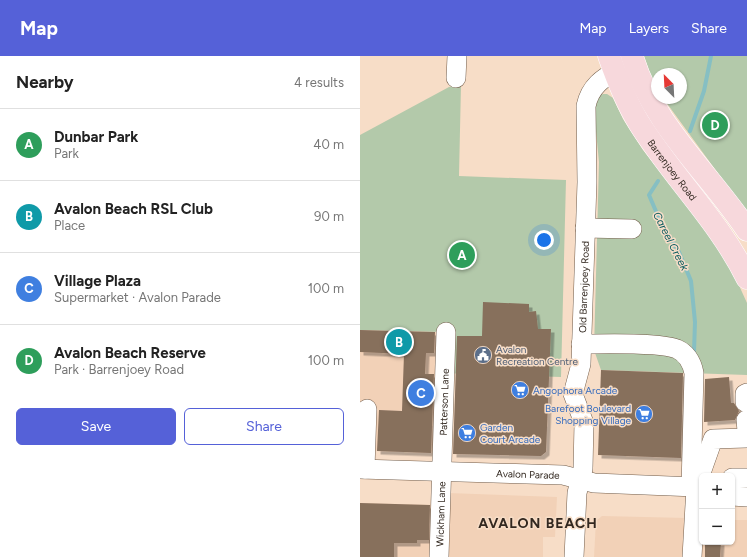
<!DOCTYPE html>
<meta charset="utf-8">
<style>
:root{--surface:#fff;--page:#f2f2f2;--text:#222;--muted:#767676;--line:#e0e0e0;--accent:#5561d8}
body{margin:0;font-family:Figtree,sans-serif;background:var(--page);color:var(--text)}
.controls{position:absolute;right:12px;bottom:12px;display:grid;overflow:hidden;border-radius:6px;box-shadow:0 1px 3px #0004}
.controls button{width:36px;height:36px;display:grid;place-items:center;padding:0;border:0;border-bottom:1px solid var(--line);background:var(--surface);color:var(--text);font:20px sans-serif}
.compass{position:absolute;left:291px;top:12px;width:36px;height:36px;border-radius:50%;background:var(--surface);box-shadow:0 1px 3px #0004;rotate:336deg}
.you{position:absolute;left:184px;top:184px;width:14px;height:14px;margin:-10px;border:3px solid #fff;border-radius:50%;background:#1a73e8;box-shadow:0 0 0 6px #1a73e833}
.badge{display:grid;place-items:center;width:26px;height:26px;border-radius:50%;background:var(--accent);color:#fff;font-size:13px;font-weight:700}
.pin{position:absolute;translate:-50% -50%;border:2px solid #fff;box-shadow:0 1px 4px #0006}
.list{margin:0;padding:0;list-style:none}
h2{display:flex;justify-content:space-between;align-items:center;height:52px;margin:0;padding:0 16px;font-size:17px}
h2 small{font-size:13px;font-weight:400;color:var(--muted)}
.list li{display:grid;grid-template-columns:26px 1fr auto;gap:12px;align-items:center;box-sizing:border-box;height:72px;padding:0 16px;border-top:1px solid var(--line)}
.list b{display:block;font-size:15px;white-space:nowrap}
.list p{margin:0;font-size:13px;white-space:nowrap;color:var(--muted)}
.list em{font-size:13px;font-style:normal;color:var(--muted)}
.actions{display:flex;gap:8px;padding:12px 16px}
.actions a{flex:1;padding:9px 0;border:1px solid var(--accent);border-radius:6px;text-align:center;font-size:14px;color:var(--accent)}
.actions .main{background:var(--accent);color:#fff}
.map{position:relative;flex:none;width:387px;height:501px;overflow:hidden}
header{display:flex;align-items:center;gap:24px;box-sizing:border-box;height:56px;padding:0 20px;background:var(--accent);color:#fff}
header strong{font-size:19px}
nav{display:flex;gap:22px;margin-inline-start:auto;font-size:14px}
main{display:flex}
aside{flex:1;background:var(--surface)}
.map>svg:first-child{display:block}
.built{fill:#f2d1b7}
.green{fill:#b3c9aa}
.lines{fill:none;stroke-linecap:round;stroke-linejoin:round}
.stream{stroke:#86bfc3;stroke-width:4}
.building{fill:#876f5c;filter:url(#shadow)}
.minor-casing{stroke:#735d4a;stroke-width:20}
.major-casing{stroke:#fff;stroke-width:23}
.minor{stroke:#fff;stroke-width:19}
.major{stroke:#f7d8dc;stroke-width:22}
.labels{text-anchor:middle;stroke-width:3;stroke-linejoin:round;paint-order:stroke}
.street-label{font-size:10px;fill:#322820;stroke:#f7ddc7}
.service-label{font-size:10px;fill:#4e5e75;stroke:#f7ddc7;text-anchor:start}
.shop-label{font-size:10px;fill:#366cbe;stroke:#f7ddc7;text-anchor:start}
.water-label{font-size:11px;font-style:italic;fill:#03595e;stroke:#f7ddc7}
.district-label{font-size:14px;font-weight:bold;letter-spacing:1px;fill:#322820;stroke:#f7ddc7}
</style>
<header>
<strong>Map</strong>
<nav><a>Map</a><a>Layers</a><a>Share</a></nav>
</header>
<main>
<aside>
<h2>Nearby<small>4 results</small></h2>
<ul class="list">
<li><span class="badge" style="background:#2e9e5b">A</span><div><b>Dunbar Park</b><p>Park</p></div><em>40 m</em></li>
<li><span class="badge" style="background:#0f9aa8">B</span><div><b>Avalon Beach RSL Club</b><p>Place</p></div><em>90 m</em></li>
<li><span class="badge" style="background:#3f7fe0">C</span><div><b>Village Plaza</b><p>Supermarket · Avalon Parade</p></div><em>100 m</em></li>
<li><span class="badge" style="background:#2e9e5b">D</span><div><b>Avalon Beach Reserve</b><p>Park · Barrenjoey Road</p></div><em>100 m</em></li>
</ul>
<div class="actions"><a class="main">Save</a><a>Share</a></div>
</aside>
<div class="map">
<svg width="387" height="501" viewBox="0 0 387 501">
<defs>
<filter id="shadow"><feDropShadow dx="3.5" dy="3.5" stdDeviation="0" flood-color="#0004"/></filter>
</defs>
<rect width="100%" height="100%" fill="#f7ddc7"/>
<g class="built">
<path d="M 0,274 L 82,276 L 77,397 L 0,394 Z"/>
<path d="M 88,437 L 197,441 L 195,481 L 183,481 L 183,501 L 86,501 Z"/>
<path d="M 0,447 L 76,449 L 74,501 L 0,501 Z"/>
<path d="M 242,460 L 327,462 L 325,501 L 234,501 L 236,465 Z"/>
<path d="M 372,464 L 387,464 L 387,501 L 340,501 L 342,486 L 372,486 Z"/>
</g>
<g class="green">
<path d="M 284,0 L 387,0 L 387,157 L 303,42 L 321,42 L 321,18 L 297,18 L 297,33 L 293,26 Z"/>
<path d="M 101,28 L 99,120 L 206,124 L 201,321 L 80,317 L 81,276 L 0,274 L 0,79 L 89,31 Z"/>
<path d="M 243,38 L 247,38 L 253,42 L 263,63 L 283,94 L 344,171 L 372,214 L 387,247 L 387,319 L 241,314 L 234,294 L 239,106 L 234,55 L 239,40 Z"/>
</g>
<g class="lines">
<g class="stream">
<path d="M 330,75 L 344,35 L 351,0"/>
<path d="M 298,125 L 289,139 L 301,167 L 319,196 L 331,225 L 335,266 L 334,296"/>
</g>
</g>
<g class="building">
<path d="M 123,246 L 169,248 L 169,256 L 176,255 L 178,273 L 191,273 L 186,396 L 181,400 L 93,398 L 97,280 L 122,280 Z"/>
<path d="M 0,274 L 75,276 L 74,297 L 66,297 L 65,318 L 74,318 L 71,397 L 17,395 L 19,354 L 42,355 L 44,298 L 0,296 Z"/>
<path d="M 241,314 L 323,317 L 321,402 L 238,399 Z"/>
<path d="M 369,321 L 371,347 L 374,347 L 379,355 L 375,364 L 344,366 L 345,323 Z"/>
<path d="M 0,447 L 70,449 L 69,484 L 57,484 L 57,487 L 34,487 L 34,501 L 0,501 Z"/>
<path d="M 345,486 L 361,486 L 360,501 L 345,501 Z"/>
</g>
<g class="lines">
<defs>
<g id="minor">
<path d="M 96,22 L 97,0"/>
<path d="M 225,172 L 272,173"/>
<path d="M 221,288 C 243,288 300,286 317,293 C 328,298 332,307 334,317 L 331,431"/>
<path d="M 385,346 L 385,338 L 387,337"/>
<path d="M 386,364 L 387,375"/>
<path id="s1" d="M 0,413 L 203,419 L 234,427 L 336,431 L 342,433"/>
<path d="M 5,413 L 7,353"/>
<path d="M 372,422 L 387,422"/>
<path d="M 372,440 L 387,441"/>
<path id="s2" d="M 79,501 L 86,276"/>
<path id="s3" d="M 214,501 L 217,437 L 223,413 L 224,367 L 213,338 L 221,308 L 227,126 L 226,50 C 231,26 248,20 267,8"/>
<path d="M 332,501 L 336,431 L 353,383 L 387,382"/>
</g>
<g id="major">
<path id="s4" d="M 249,0 C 257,23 266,46 279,67 C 312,120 359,165 387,222"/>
<path d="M 272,0 C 292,68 349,117 387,174"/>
</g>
</defs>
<use href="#minor" class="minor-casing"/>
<use href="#major" class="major-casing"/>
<use href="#minor" class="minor"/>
<use href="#major" class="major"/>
</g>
<defs>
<symbol id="civic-disc" viewBox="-11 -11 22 22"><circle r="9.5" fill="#5c6f8a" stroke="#f7ddc7"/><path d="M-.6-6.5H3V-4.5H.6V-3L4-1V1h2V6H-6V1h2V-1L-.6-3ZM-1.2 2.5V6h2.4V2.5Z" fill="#fff"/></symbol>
<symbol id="supermarket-disc" viewBox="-11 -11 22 22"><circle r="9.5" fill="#3f7fe0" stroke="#f7ddc7"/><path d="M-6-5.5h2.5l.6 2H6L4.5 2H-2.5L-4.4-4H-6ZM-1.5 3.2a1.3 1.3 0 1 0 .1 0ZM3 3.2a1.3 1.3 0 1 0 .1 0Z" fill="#fff"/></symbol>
</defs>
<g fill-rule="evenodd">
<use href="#civic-disc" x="113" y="289" width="20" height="20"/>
<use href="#supermarket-disc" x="150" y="324" width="20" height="20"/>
<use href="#supermarket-disc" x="274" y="348" width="20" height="20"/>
<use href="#supermarket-disc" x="97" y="367" width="20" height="20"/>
</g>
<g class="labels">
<g class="street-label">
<text dy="4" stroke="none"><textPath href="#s4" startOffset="131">Barrenjoey Road</textPath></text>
<text dy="4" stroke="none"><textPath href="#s3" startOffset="274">Old Barrenjoey Road</textPath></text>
<text dy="4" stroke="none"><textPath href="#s2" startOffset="155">Patterson Lane</textPath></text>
<text dy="4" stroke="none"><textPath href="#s1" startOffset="168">Avalon Parade</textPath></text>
<text dy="4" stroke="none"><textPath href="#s2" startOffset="43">Wickham Lane</textPath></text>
</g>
<g class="service-label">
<text x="136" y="297">Avalon<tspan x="136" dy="12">Recreation Centre</tspan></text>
</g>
<g class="shop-label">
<text x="173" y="338">Angophora Arcade</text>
<text x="271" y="356" text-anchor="end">Barefoot Boulevard<tspan x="271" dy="12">Shopping Village</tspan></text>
<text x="120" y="375">Garden<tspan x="120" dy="12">Court Arcade</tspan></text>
</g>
<g class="water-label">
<text transform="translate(311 185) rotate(63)" y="4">Careel Creek</text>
</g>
<g class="district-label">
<text x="178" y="472">AVALON BEACH</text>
</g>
</g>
</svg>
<div class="controls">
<button>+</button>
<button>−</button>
</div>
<svg class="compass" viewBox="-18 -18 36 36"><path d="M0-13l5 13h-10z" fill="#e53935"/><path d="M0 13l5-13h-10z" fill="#767676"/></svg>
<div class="you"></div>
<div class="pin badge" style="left:102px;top:199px;background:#2e9e5b">A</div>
<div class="pin badge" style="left:39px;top:286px;background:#0f9aa8">B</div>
<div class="pin badge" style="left:61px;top:337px;background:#3f7fe0">C</div>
<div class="pin badge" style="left:355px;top:69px;background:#2e9e5b">D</div>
</div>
</main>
